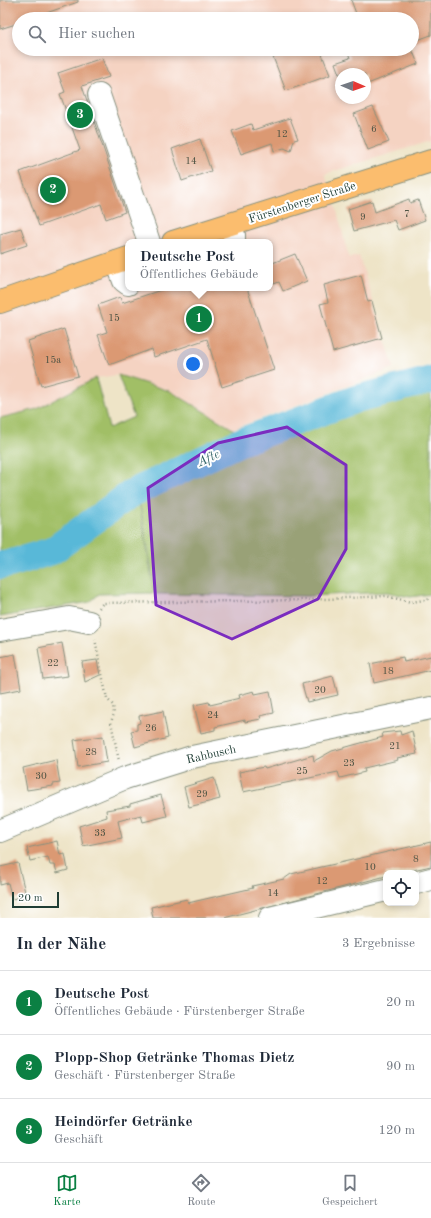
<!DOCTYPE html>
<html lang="de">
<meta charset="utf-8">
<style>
:root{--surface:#fff;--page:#f6f6f7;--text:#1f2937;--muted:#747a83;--line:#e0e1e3;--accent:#0b8043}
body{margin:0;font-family:"Old Standard TT",serif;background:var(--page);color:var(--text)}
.controls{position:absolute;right:12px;bottom:12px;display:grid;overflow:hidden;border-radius:8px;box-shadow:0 2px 6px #0003}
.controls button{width:36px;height:36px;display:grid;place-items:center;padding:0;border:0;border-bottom:1px solid var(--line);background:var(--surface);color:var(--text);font:20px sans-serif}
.compass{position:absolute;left:335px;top:68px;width:36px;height:36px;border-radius:50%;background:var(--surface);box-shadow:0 2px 6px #0003;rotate:92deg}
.scale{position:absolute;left:12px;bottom:10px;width:47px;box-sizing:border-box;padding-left:4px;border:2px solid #1f3d34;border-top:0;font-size:11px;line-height:14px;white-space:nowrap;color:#1f3d34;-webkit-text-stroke:3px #fff;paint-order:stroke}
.you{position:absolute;left:193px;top:364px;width:14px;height:14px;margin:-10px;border:3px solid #fff;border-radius:50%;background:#1a73e8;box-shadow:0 0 0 6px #1a73e833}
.badge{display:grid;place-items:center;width:26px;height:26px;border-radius:50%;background:var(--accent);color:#fff;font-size:13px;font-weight:700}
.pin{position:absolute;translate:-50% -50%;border:2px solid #fff;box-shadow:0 1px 4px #0006}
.popup{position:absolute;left:125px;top:239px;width:148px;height:52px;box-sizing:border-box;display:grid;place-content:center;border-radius:8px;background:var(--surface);filter:drop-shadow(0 1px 3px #0005);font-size:13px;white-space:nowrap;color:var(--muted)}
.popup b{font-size:15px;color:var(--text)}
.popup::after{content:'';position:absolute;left:50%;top:100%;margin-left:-8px;border:8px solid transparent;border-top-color:var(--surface)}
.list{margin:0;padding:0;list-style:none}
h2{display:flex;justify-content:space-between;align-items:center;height:52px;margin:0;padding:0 16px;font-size:17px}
h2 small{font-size:13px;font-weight:400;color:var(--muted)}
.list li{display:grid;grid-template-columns:26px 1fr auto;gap:12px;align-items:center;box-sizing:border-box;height:64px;padding:0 16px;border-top:1px solid var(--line)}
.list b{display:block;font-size:15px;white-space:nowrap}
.list p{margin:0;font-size:13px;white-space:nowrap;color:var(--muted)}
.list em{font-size:13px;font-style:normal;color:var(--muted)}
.icon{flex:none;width:22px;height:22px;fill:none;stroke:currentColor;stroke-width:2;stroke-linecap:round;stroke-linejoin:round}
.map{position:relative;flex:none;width:431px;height:918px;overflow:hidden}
.search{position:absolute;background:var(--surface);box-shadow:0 2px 6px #0003;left:12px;right:12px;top:12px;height:44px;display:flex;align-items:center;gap:10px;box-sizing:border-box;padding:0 14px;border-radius:22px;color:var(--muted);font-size:15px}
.sheet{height:244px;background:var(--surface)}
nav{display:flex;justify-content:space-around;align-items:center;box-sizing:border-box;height:56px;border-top:1px solid var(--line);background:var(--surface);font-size:11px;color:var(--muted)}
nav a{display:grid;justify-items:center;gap:2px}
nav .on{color:var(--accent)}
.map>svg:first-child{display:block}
.built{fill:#f5d3c2;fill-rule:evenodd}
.green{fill:#a1bf66;stroke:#607e4d}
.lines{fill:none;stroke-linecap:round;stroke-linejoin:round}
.river{stroke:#59b8d8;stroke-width:28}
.building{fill:#db9973}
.minor-casing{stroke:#86907e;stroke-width:24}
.major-casing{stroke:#86907e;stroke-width:24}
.path{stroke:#86907e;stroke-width:2.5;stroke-dasharray:1 3;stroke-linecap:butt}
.minor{stroke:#fff;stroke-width:22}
.major{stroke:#fbbd6e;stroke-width:22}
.marked{fill:#7b2cbf;fill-opacity:0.2;stroke:#7b2cbf;stroke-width:3;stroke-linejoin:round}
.labels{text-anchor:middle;stroke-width:4;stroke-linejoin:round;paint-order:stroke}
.number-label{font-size:10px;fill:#4e5444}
.street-label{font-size:12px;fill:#1f3d34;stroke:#fff}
.water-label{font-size:13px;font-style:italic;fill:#306265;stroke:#fff}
</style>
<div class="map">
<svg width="431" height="918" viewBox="0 0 431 918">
<rect width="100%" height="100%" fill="#fff"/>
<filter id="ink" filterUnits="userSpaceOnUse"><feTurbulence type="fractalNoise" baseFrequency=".025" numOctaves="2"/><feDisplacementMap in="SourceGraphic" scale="8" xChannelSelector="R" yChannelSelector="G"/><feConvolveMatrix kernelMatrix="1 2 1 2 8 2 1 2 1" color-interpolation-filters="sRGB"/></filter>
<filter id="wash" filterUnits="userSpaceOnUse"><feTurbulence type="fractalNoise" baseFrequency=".012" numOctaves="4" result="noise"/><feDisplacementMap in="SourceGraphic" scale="16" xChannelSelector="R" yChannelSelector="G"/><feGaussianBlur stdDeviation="0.9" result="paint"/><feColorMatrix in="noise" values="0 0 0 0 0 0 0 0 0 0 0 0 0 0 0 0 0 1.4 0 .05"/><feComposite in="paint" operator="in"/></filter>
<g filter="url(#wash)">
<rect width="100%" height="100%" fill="#eee4c7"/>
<path class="built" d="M 0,0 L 431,0 L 431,141 L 325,174 L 336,207 L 349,258 L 359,256 L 394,368 L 233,429 L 170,391 L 118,375 L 96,378 L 37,409 L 0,418 ZM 19,19 L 412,19 L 412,49 L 19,49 ZM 341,74 L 365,74 L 365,98 L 341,98 ZM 128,242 L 270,242 L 270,288 L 128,288 Z"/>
<g class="green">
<path d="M 118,375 L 170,391 L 233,429 L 237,439 L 129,488 L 49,547 L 0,562 L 0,418 L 37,409 L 96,378 L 109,428 L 134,417 Z"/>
<path d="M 431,389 L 431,594 L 410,597 L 387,592 L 308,596 L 156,594 L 139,499 L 243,453 L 353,412 Z"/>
<path d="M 139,500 L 154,593 L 99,594 L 90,602 L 0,617 L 0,573 L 10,573 L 59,559 Z"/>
</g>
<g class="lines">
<path class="river" d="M 0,565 L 9,564 L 52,551 L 132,493 L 240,442 L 356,399 L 431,380"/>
</g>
<g id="blocks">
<g class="building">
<path d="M 0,0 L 78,0 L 78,2 L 29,19 L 19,19 L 19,23 L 0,29 Z"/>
<path d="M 351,0 L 431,0 L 431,35 L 412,42 L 412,19 L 358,19 Z"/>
<path d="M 270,49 L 320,49 L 330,75 L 286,91 Z"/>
<path d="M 347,49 L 412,49 L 418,64 L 365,85 L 365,74 L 339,74 L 335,63 L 350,58 Z"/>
<path d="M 102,58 L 109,77 L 82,86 L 125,212 L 106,219 L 101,204 L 39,226 L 20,172 L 80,150 L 60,94 L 65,92 L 58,73 Z"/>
<path d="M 373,107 L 389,142 L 368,150 L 354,114 Z"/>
<path d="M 290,118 L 298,139 L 294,140 L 291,151 L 284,148 L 274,151 L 272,143 L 241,154 L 232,131 L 251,124 L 253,130 Z"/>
<path d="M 200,139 L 211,171 L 182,181 L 172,149 Z"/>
<path d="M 409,199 L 410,203 L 418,200 L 425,220 L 398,230 L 394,220 L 354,231 L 348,209 L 372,201 L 375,212 Z"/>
<path d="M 21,228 L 27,245 L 0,254 L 0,234 Z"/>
<path d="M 295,254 L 307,281 L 283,291 L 279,282 L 274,284 L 270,273 L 270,264 Z"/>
<path d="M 361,275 L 368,302 L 372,301 L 382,338 L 333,352 L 320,304 L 328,302 L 324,285 Z"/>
<path d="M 167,288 L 247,288 L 274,370 L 222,387 L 207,339 L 154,357 L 152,349 L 109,365 L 98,335 L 107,332 L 98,305 L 120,297 L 122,303 Z"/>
<path d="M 64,329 L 78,376 L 41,386 L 28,341 Z"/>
<path d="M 62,643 L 68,676 L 43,679 L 38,648 Z"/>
<path d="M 15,654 L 21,689 L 0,693 L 0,657 Z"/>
<path d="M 431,656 L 431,670 L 374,683 L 370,664 L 403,657 L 404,662 Z"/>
<path d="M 97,660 L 100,675 L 85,682 L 82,662 Z"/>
<path d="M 333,676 L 338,695 L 307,702 L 302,684 Z"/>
<path d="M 254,691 L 255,694 L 270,691 L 274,713 L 260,716 L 261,719 L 245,722 L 245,720 L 215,727 L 215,730 L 201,733 L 194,705 L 209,702 L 210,705 L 240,698 L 239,695 Z"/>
<path d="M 163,711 L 168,738 L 135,747 L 131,731 L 137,730 L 137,724 L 140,723 L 139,716 Z"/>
<path d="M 400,731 L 401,735 L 412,731 L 417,754 L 397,758 L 398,760 L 364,768 L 365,772 L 340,778 L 338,772 L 243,792 L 239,772 L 264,767 L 265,769 L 313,755 L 314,761 L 332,751 L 383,737 L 382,733 Z"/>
<path d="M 103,736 L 107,762 L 78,767 L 74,740 Z"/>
<path d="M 56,760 L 60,783 L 53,784 L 53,786 L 27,790 L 23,768 Z"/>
<path d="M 214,778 L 220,799 L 189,807 L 184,787 Z"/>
<path d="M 161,795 L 167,816 L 143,822 L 141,815 L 118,821 L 122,838 L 83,846 L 79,826 L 107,817 L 106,810 L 130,806 L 130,804 Z"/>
<path d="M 57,841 L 60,855 L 65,854 L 68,870 L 57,873 L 55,865 L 50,865 L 48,857 L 30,861 L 27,848 Z"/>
<path d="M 431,842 L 431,866 L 399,873 L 386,873 L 386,876 L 224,918 L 153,918 L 151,907 L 187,899 L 188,903 L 253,888 L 252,886 L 284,879 L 291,874 Z"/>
<path d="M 18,863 L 26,896 L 12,899 L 8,883 L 0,885 L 0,867 Z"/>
</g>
</g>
</g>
<g filter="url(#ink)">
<use href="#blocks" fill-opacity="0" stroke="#86907e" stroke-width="1"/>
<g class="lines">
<defs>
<g id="minor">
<path d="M 99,95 L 149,242"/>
<path d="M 230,225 L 234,235 L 234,242"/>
<path d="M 117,262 L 124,281 L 128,284"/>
<path d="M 0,630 L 69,618 L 89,622"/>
<path d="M 0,831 L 125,778 L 192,757 L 431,708"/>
<path d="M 416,883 L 431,879"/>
<path d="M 270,918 L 386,890"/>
</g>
<g id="major">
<path d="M 173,242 L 431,161"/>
<path d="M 0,302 L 128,258"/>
</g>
</defs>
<use href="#minor" class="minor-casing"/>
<use href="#major" class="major-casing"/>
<g class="path">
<path d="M 99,608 L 103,603 L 307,600 L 386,596 L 411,602 L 431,599"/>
<path d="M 95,639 L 107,699 L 113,705 L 114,714 L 111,722 L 119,761"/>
</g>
<use href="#minor" class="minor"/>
<use href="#major" class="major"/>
</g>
</g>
<path class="marked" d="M 287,427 L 346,465 L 346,549 L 318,599 L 232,639 L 156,605 L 148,488 L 218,443 Z"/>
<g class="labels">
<g class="number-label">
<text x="374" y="132">6</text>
<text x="282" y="137">12</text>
<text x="191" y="164">14</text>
<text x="407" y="217">7</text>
<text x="363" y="220">9</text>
<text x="114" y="321">15</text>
<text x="53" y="363">15a</text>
<text x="53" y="666">22</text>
<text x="388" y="674">18</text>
<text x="320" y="693">20</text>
<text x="213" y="718">24</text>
<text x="151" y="731">26</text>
<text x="395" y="749">21</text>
<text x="91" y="755">28</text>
<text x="349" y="766">23</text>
<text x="302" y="774">25</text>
<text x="41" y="779">30</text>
<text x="202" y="797">29</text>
<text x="100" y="836">33</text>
<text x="416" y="862">8</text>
<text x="370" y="870">10</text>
<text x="322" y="884">12</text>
<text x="273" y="896">14</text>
</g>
<g class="street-label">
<text transform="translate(302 202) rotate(-18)" y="4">Fürstenberger Straße</text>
<text transform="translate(211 754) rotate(-13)" y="4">Rahbusch</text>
</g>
<g class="water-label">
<text transform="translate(208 457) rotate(-25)" y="5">Afte</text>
</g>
</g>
</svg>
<div class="controls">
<button><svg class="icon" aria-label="locate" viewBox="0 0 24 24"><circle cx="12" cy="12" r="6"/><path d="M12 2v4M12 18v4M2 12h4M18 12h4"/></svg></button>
</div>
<svg class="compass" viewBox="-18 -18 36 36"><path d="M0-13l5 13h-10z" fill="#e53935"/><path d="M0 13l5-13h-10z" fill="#747a83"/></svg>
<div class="scale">20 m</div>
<div class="you"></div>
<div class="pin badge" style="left:199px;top:319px">1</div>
<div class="popup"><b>Deutsche Post</b>Öffentliches Gebäude</div>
<div class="pin badge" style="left:53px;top:190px">2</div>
<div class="pin badge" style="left:80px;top:115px">3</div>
<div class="search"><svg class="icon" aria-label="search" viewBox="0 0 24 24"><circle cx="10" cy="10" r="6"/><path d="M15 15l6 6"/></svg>Hier suchen</div>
</div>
<section class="sheet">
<h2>In der Nähe<small>3 Ergebnisse</small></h2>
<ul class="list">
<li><span class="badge">1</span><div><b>Deutsche Post</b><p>Öffentliches Gebäude · Fürstenberger Straße</p></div><em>20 m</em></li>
<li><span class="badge">2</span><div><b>Plopp-Shop Getränke Thomas Dietz</b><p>Geschäft · Fürstenberger Straße</p></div><em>90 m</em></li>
<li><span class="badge">3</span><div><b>Heindörfer Getränke</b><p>Geschäft</p></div><em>120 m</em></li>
</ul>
</section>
<nav>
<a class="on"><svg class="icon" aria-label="map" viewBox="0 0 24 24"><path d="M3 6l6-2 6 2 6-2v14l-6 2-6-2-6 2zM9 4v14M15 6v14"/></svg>Karte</a>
<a><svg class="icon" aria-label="directions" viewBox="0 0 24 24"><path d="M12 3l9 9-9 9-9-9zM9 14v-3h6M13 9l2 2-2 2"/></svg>Route</a>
<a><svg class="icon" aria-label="saved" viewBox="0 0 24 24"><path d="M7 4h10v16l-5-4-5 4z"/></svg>Gespeichert</a>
</nav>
